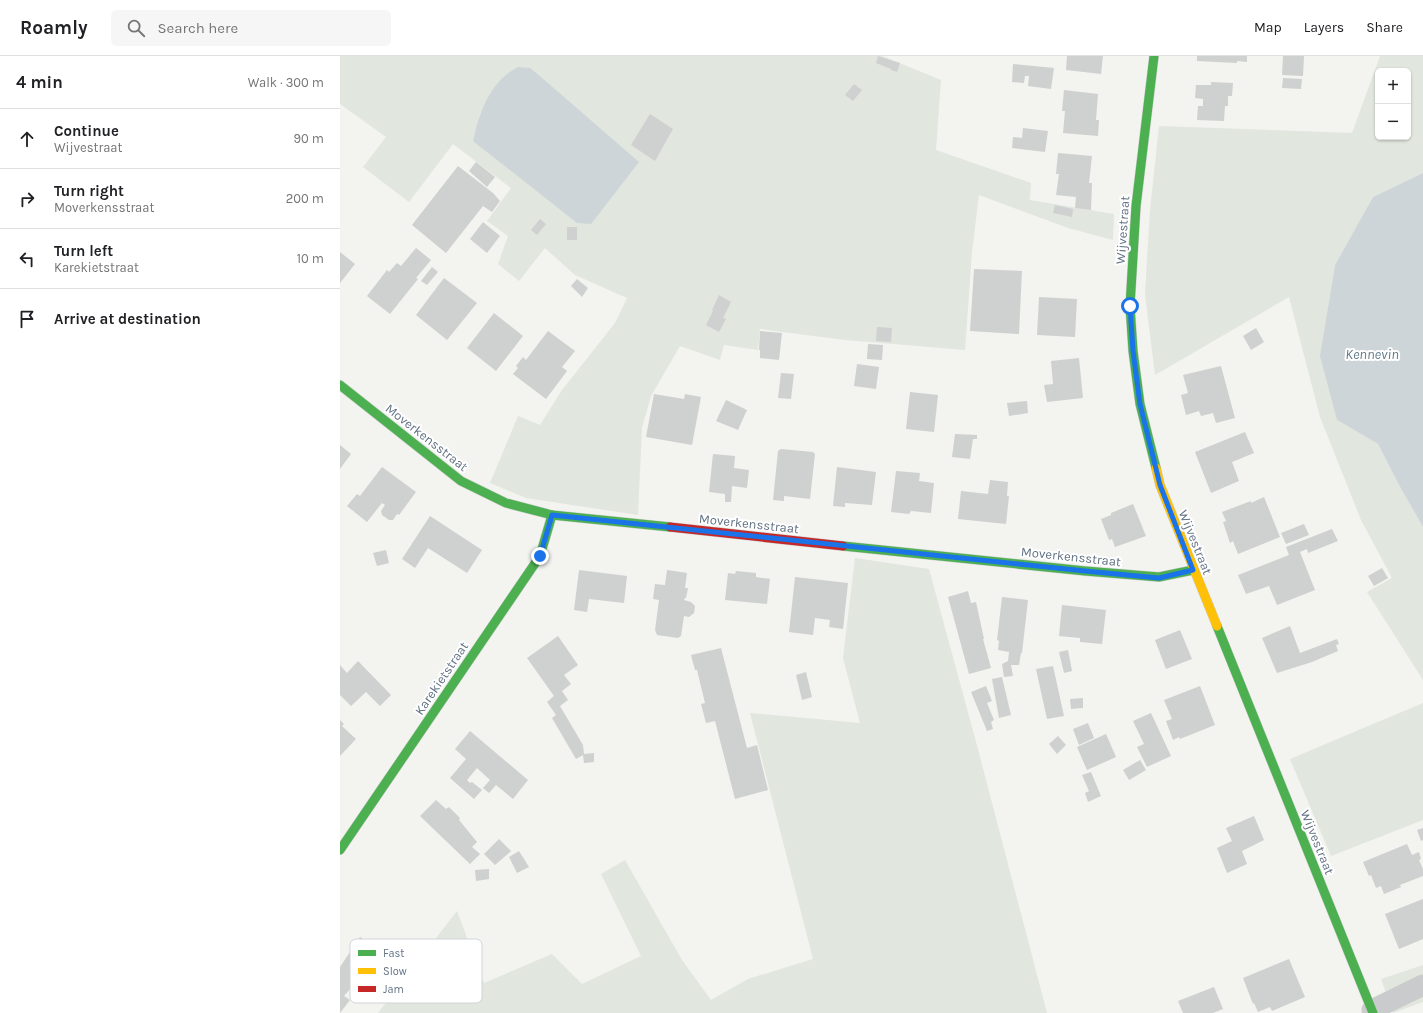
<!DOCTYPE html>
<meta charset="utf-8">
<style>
:root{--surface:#fff;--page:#f6f6f6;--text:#202124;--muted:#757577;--line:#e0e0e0}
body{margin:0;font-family:Karla,sans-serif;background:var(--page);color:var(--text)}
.controls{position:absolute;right:12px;top:12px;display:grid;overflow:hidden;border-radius:6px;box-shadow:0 1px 3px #0004}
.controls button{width:36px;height:36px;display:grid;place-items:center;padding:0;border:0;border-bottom:1px solid var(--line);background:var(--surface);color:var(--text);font:20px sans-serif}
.stop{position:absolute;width:12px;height:12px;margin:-9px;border:3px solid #1a73e8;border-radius:50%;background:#fff}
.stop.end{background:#1a73e8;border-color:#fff;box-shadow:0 1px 4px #0008}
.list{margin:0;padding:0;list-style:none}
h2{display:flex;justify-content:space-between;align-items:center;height:52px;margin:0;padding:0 16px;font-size:17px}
h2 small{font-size:13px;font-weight:400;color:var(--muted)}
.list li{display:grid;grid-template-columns:26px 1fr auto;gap:12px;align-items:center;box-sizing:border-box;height:60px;padding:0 16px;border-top:1px solid var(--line)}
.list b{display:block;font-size:15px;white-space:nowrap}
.list p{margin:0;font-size:13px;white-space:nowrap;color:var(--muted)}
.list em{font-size:13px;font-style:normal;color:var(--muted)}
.icon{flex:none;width:22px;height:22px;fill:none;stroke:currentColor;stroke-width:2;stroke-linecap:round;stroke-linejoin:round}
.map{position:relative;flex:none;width:1083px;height:957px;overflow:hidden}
header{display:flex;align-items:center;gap:24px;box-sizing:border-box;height:56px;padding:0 20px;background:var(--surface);border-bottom:1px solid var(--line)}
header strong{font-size:19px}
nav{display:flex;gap:22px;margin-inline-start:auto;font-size:14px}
.search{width:280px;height:36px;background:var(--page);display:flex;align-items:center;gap:10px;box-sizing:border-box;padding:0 14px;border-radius:6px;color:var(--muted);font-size:15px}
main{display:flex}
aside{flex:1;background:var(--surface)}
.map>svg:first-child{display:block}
.green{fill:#e1e6de;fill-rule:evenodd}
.water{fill:#ced5d8}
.building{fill:#cfd0d0}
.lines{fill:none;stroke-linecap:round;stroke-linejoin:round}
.fast-casing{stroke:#ced0d0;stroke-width:10}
.slow-casing{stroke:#ced0d0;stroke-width:10}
.jam-casing{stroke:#ced0d0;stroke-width:10}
.street{stroke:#cacbcc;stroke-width:21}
.fast{stroke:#4caf50;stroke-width:9}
.slow{stroke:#ffc107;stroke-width:9}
.jam{stroke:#c62828;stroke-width:9}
.route{stroke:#1a73e8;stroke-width:5}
.labels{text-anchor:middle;stroke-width:4;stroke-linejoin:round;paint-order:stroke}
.street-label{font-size:13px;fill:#617183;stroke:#fff}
.water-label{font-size:14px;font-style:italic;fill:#617a88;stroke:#fff}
.key{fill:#fff;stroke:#d0d4da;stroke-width:1}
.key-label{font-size:11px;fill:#617183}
</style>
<header>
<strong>Roamly</strong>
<div class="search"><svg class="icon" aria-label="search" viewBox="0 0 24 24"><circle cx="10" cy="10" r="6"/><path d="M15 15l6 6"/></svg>Search here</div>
<nav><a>Map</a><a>Layers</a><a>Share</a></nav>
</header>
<main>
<aside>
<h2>4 min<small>Walk · 300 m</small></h2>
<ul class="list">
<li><svg class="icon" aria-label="ahead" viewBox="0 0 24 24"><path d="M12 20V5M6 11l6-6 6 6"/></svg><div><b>Continue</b><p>Wijvestraat</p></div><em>90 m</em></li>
<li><svg class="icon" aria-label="right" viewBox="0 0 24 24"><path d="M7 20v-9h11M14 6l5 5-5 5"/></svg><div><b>Turn right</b><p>Moverkensstraat</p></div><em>200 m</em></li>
<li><svg class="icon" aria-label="left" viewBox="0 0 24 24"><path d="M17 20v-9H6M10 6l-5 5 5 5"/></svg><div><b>Turn left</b><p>Karekietstraat</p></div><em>10 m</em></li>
<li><svg class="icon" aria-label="arrive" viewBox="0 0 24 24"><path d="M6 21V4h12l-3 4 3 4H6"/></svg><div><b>Arrive at destination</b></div></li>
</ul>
</aside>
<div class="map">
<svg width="1083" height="957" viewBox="0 0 1083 957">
<rect width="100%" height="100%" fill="#f3f3f0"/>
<g class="green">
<path d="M 0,0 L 542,0 L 601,24 L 596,94 L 691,127 L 690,144 L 774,158 L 773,184 L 728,172 L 639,139 L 632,196 L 625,294 L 505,284 L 420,273 L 418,294 L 384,289 L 380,304 L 340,290 L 311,340 L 302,372 L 298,459 L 186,442 L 150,427 L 178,360 L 200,369 L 222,334 L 275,267 L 287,242 L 235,219 L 205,192 L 179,225 L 158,208 L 168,180 L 147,165 L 171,132 L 113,88 L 69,146 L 23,111 L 46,81 L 0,48 Z"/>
<path d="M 1040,0 L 1083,0 L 1083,117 L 1033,141 L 995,209 L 988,251 L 997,364 L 1038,388 L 1059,429 L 1083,471 L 1083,624 L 1027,536 L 1052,522 L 1021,464 L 980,361 L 949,241 L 815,319 L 805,238 L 810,154 L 819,70 L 1012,77 ZM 1038,15 L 1068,15 L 1068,81 L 1038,81 Z"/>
<path d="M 515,502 L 589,513 L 635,682 L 707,957 L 38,957 L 117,855 L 144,927 L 212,898 L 242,928 L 301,900 L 261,818 L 285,804 L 342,904 L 371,944 L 408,923 L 473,903 L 410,657 L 520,667 L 503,602 Z"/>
<path d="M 1083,647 L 1083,764 L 991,800 L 950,703 Z"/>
<path d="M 1083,909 L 1083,946 L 1053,957 L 1041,923 Z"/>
</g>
<g class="water">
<path d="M 178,11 L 190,12 L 201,21 L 299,106 L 251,168 L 237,167 L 133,85 C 139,57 150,25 178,11 Z"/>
<path d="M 1083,117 L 1083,471 L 1059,429 L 1038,388 L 997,364 L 980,300 L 995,209 L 1033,141 Z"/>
</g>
<g class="building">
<path d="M 538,0 L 560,7 L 557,16 L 551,14 L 551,13 L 536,7 Z"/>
<path d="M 727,0 L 763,0 L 761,18 L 726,14 Z"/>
<path d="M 857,0 L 907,0 L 907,6 L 897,5 L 897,7 L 857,5 Z"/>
<path d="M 943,0 L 964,0 L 963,20 L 942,19 Z"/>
<path d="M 673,8 L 714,12 L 711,33 L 688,30 L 689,20 L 685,20 L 684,27 L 672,26 Z"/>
<path d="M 943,22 L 962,23 L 961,33 L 942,32 Z"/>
<path d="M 871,26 L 893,27 L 892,40 L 888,40 L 888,50 L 885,50 L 884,65 L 857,64 L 858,50 L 863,50 L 863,43 L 855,42 L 856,29 L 871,29 Z"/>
<path d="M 514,28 L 522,34 L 513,45 L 505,39 Z"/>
<path d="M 724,34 L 758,38 L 756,64 L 759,64 L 758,80 L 723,77 L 725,55 L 722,55 Z"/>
<path d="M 310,58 L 333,73 L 315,105 L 291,89 Z"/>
<path d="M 683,72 L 708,75 L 705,96 L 672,92 L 673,81 L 682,82 Z"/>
<path d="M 718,97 L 752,100 L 749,127 L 752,127 L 751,154 L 735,152 L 736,141 L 716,139 L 719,118 L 716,118 Z"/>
<path d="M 136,106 L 155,121 L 147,131 L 129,115 Z"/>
<path d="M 118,110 L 153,137 L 160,145 L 152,156 L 143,150 L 106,197 L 72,169 Z"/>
<path d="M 715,149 L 733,153 L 732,161 L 713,157 Z"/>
<path d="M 200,163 L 206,168 L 197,179 L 191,174 Z"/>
<path d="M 143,166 L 160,180 L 147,197 L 130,183 Z"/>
<rect x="227" y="171" width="10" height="13"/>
<path d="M 76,192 L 91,204 L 76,222 L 78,223 L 50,258 L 27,240 L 47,214 L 49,216 L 57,207 L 61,210 Z"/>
<path d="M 0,196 L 15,208 L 0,227 Z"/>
<path d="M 92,211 L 98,216 L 87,229 L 81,225 Z"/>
<path d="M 634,213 L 682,215 L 679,278 L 630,275 Z"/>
<path d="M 104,222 L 137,247 L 107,284 L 76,259 Z"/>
<path d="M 237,223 L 248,232 L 242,241 L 231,230 Z"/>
<path d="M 379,239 L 391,246 L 383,262 L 386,263 L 379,276 L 366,269 L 373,255 L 372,254 Z"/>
<path d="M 699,241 L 737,243 L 735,281 L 697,279 Z"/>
<path d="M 154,257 L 183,280 L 156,315 L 127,292 Z"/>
<path d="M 537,271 L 552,272 L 551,286 L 536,285 Z"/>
<path d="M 916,272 L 924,286 L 911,294 L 903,280 Z"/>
<path d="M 208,275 L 235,295 L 222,311 L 227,315 L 206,343 L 173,318 L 178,312 L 176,310 L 183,301 L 186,304 Z"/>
<path d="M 420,275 L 442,277 L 439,304 L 420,302 L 420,294 L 419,294 Z"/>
<path d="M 528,288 L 543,289 L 542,304 L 527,303 Z"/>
<path d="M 739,302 L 743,342 L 707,346 L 704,329 L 713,328 L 711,305 Z"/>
<path d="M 517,308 L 539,311 L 536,333 L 514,330 Z"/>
<path d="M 881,310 L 895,362 L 876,367 L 873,357 L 861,360 L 859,355 L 846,359 L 841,339 L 848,337 L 843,319 Z"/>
<path d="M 441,317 L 454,318 L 451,343 L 438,342 Z"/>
<path d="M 570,336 L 598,339 L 594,376 L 566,373 Z"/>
<path d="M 314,338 L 344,343 L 345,338 L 361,341 L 352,389 L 306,381 Z"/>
<path d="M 386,344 L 407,354 L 398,374 L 376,365 Z"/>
<path d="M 687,345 L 688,357 L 669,360 L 667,347 Z"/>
<path d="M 905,376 L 914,397 L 892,406 L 899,425 L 871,437 L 855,396 Z"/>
<path d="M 615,378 L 637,379 L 637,383 L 633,383 L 630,403 L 612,401 Z"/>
<path d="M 0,389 L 11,398 L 0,413 Z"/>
<path d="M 441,393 L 473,396 L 475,398 L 470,443 L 444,440 L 444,445 L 433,444 L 438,395 Z"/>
<path d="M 373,398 L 395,400 L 394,412 L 409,414 L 407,432 L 392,430 L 391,446 L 385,446 L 385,438 L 369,436 Z"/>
<path d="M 42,411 L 76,436 L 59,459 L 57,458 L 53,464 L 49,464 L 42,459 L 41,455 L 45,449 L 42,447 L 27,466 L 7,450 L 17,438 L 20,440 Z"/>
<path d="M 497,411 L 536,416 L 532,449 L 505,447 L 505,451 L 493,450 Z"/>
<path d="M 556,415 L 580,417 L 579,425 L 594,427 L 591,457 L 571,455 L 569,458 L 551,456 Z"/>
<path d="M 650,424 L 668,426 L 667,440 L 669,440 L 666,468 L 618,463 L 621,435 L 648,438 Z"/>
<path d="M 924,441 L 940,481 L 898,498 L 893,485 L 890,487 L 883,466 L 886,465 L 882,456 L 911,445 L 911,447 Z"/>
<path d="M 793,448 L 806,480 L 775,491 L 772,483 L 769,484 L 761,463 L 771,459 L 771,457 Z"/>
<path d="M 90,460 L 142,494 L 127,517 L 88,492 L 75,512 L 62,503 Z"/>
<path d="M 964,468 L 969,479 L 946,488 L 941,477 Z"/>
<path d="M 992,473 L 998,485 L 968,497 L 967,493 L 960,496 L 975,534 L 937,549 L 929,530 L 906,538 L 898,519 L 949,499 L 946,491 Z"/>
<path d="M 46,494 L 49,507 L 37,510 L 33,497 Z"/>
<path d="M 1042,512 L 1048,522 L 1034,530 L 1028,520 Z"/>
<path d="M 239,514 L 287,520 L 284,547 L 249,543 L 247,556 L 234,554 Z"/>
<path d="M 327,514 L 347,517 L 345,532 L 348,532 L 346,542 L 345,542 L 344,544 L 351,546 L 355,550 L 354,557 L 349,561 L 344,560 L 341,580 L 338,582 L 317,579 L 315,574 L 319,544 L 313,543 L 315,528 L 325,529 Z"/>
<path d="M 396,515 L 416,517 L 416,521 L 430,523 L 427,548 L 385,544 L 388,517 L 395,518 Z"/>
<path d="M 455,521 L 508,527 L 503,573 L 489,571 L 490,564 L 475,562 L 473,579 L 449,576 Z"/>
<path d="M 628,535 L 631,547 L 636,546 L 644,583 L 643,583 L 651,612 L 629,618 L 608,541 Z"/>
<path d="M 662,541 L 688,544 L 682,597 L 681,597 L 679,609 L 671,609 L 673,620 L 664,621 L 662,608 L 668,605 L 669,596 L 658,594 L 659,585 L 657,584 Z"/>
<path d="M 722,549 L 766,554 L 762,588 L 740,586 L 740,582 L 719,580 Z"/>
<path d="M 950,570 L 960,597 L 997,583 L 999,588 L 996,589 L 998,595 L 972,606 L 937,617 L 922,582 Z"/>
<path d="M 840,574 L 852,603 L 826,613 L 815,584 Z"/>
<path d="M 218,580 L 238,609 L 224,619 L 231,628 L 222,635 L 228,644 L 220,650 L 243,689 L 244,698 L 254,697 L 254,706 L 244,707 L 243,699 L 236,703 L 212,662 L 216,659 L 207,646 L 214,640 L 187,602 Z"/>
<path d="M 381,592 L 407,692 L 417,689 L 428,734 L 395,743 L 375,665 L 366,667 L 361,648 L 365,647 L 357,614 L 355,614 L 351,599 Z"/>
<path d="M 728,594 L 732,615 L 724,617 L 719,596 Z"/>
<path d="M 18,605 L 51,639 L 40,650 L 26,636 L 11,650 L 0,639 L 0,609 L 7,617 Z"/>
<path d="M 713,610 L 724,660 L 707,663 L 696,613 Z"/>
<path d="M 466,616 L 472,641 L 462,644 L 456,619 Z"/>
<path d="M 662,621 L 671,659 L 659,662 L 652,623 Z"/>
<path d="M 646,630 L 652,645 L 647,647 L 654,664 L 651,666 L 653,673 L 647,675 L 631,636 Z"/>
<path d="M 860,630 L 875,669 L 840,683 L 839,681 L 833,684 L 826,665 L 832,663 L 824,644 Z"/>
<path d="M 743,642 L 743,652 L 731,653 L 730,643 Z"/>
<path d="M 811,657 L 831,700 L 807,711 L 797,691 L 804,688 L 793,665 Z"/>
<path d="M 0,664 L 4,668 L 2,670 L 16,683 L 0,700 Z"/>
<path d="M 748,667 L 754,682 L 739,689 L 733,673 Z"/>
<path d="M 130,675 L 188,724 L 173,743 L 156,729 L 149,737 L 143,732 L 150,724 L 137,712 L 127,724 L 130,727 L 132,726 L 142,734 L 134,743 L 110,722 L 126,703 L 115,693 Z"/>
<path d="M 766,678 L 776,701 L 747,714 L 737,691 Z"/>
<path d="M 718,680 L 726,689 L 717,698 L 709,688 Z"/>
<path d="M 800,704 L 806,714 L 789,724 L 783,714 Z"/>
<path d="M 751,716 L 761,740 L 748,746 L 745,737 L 749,735 L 742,719 Z"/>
<path d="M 96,744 L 106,753 L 109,751 L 120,762 L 119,764 L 137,786 L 132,791 L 140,798 L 130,808 L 80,760 Z"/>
<path d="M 914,760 L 924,784 L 902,795 L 907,808 L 887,817 L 877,792 L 892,785 L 886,772 Z"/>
<path d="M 1083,772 L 1083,784 L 1081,785 L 1077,774 Z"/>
<path d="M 159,783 L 171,795 L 155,809 L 144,798 Z"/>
<path d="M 1067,788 L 1072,799 L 1079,796 L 1081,803 L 1079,804 L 1083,813 L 1083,820 L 1060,829 L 1061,831 L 1044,838 L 1041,830 L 1036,832 L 1031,819 L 1029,820 L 1023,806 Z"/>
<path d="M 179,795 L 189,811 L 177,817 L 169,801 Z"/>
<path d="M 149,813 L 149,823 L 136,825 L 135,814 Z"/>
<path d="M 1083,843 L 1083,883 L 1059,893 L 1045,858 Z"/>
<path d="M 20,881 L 42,896 L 15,935 L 11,932 L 4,940 L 10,944 L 0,957 L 0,911 Z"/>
<path d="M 949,903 L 965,941 L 932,955 L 930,951 L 918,956 L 914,947 L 913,948 L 903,922 Z"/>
<path d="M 874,931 L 883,953 L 873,957 L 843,957 L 838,945 Z"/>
</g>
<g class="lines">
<defs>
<g id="fast">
<path d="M 814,0 L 796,150 L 790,250 L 793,295 L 800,348 L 816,412"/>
<path d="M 0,329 L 121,425 L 166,447 L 212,459 L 330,471"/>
<path d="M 503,490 L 745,515 L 819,521 L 853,514"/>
<path d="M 877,570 L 1033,957"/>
<path d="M 0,794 L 200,500 L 212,459"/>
</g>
<path id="slow" d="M 816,412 L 820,429 L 877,570"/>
<path id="jam" d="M 330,471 L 503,490"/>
</defs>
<use href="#fast" class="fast-casing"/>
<use href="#slow" class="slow-casing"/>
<use href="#jam" class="jam-casing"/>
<path class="street" d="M 1032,954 L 1083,929"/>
<use href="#fast" class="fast"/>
<use href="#slow" class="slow"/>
<use href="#jam" class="jam"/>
</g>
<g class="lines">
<path class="route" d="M 200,500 L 212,459 L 745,515 L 819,522 L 853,514 L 820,429 L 800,348 L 793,295 L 790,250"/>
</g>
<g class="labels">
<g class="street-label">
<text transform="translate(782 174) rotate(-86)" y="5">Wijvestraat</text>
<text transform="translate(87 381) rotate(38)" y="5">Moverkensstraat</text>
<text transform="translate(409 467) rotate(6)" y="5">Moverkensstraat</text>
<text transform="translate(856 486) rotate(68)" y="5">Wijvestraat</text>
<text transform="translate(731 500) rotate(6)" y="5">Moverkensstraat</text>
<text transform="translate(101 622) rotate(-56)" y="5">Karekietstraat</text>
<text transform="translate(978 786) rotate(68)" y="5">Wijvestraat</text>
</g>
<g class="water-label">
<text x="1032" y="303">Kennevin</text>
</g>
</g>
<rect x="10" y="883" width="132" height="64" rx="6" class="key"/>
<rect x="18" y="894" width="18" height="6" fill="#4caf50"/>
<rect x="18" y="912" width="18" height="6" fill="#ffc107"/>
<rect x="18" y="930" width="18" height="6" fill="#c62828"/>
<g class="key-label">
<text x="43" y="901">Fast</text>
<text x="43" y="919">Slow</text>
<text x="43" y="937">Jam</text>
</g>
</svg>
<div class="controls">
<button>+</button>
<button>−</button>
</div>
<div class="stop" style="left:790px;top:250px"></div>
<div class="stop end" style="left:200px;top:500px"></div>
</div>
</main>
